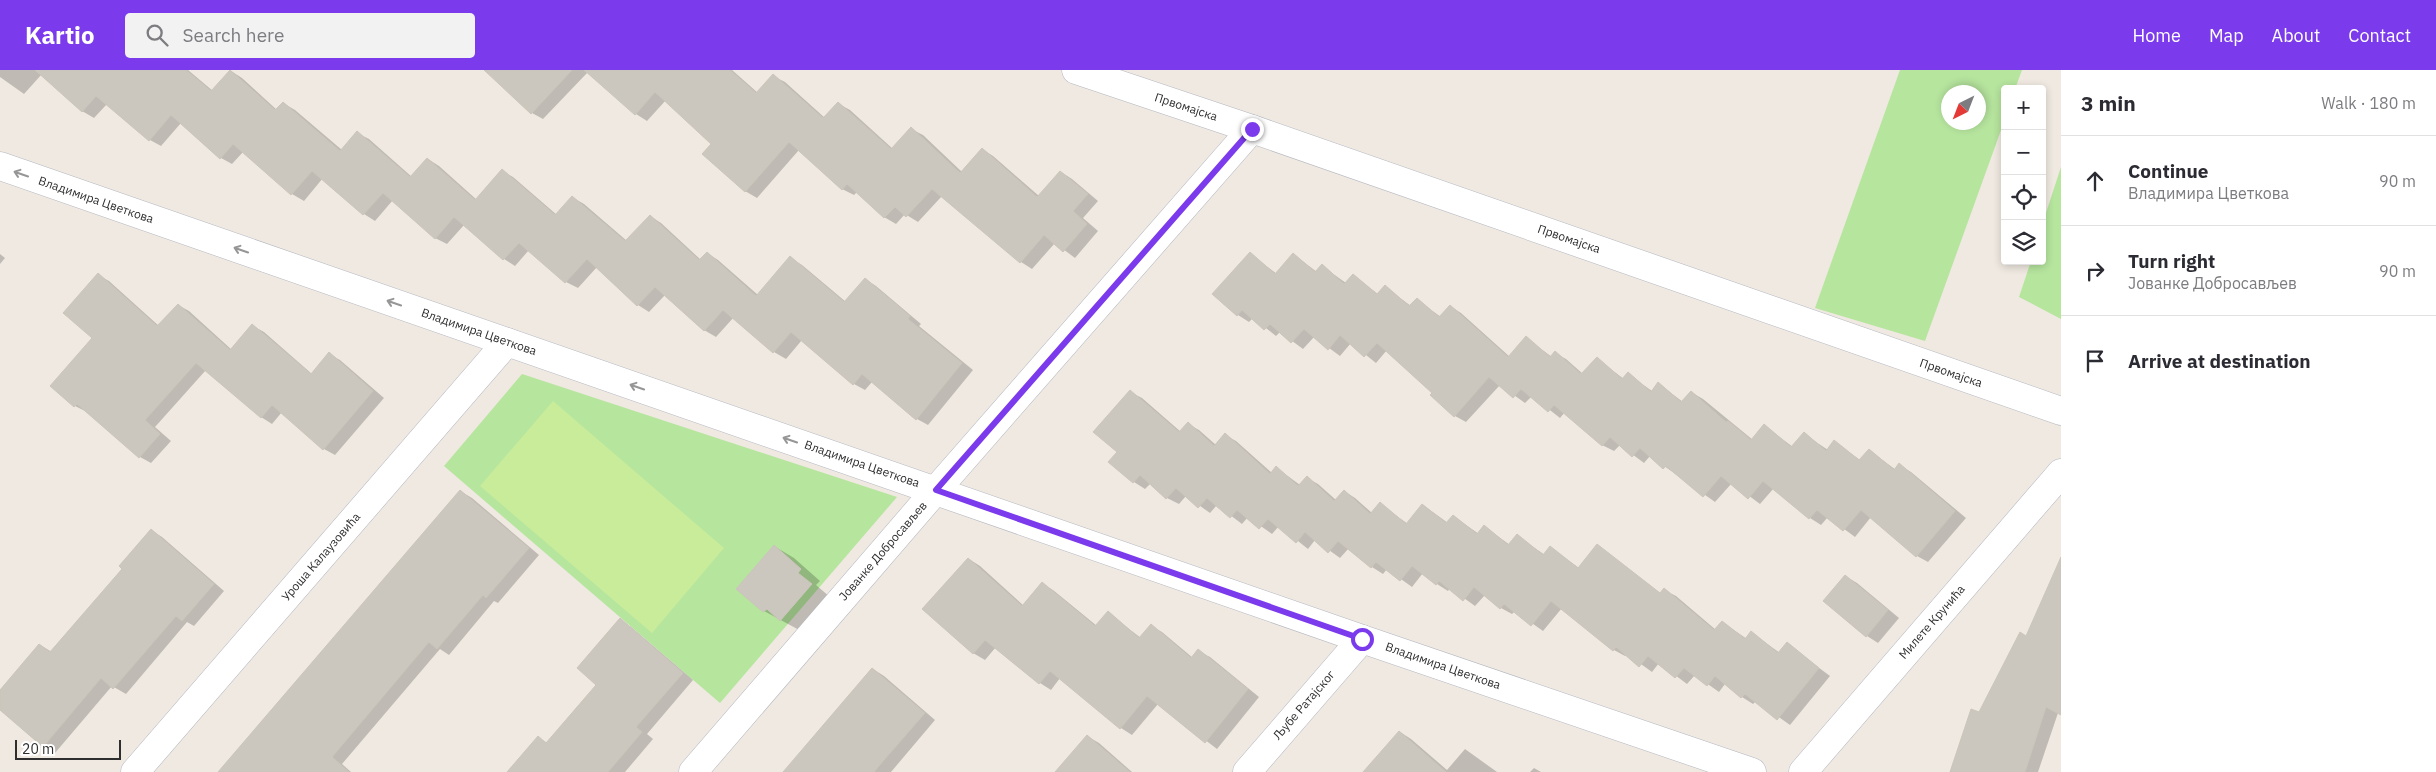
<!DOCTYPE html>
<meta charset="utf-8">
<style>
:root{--surface:#fff;--page:#f2f2f3;--text:#2b2b33;--muted:#7c7c81;--line:#e1e1e2;--accent:#7c3aed}
body{margin:0;font-family:"IBM Plex Sans",sans-serif;background:var(--page);color:var(--text)}
.controls{position:absolute;right:15px;top:15px;display:grid;overflow:hidden;border-radius:5px;box-shadow:0 2px 8px #0003}
.controls button{width:45px;height:45px;display:grid;place-items:center;padding:0;border:0;border-bottom:1px solid var(--line);background:var(--surface);color:var(--text);font:25px sans-serif}
.compass{position:absolute;left:1941px;top:15px;width:45px;height:45px;border-radius:50%;background:var(--surface);box-shadow:0 2px 8px #0003;rotate:222deg}
.scale{position:absolute;left:15px;bottom:12px;width:106px;box-sizing:border-box;padding-left:5px;border:2px solid #2e2e2e;border-top:0;font-size:14px;line-height:18px;white-space:nowrap;color:#2e2e2e;-webkit-text-stroke:4px #fff;paint-order:stroke}
.stop{position:absolute;width:15px;height:15px;margin:-11px;border:4px solid #7c3aed;border-radius:50%;background:#fff}
.stop.end{background:#7c3aed;border-color:#fff;box-shadow:0 1px 5px #0008}
.list{margin:0;padding:0;list-style:none}
h2{display:flex;justify-content:space-between;align-items:center;height:65px;margin:0;padding:0 20px;font-size:21px}
h2 small{font-size:16px;font-weight:400;color:var(--muted)}
.list li{display:grid;grid-template-columns:32px 1fr auto;gap:15px;align-items:center;box-sizing:border-box;height:90px;padding:0 20px;border-top:1px solid var(--line)}
.list b{display:block;font-size:19px;white-space:nowrap}
.list p{margin:0;font-size:16px;white-space:nowrap;color:var(--muted)}
.list em{font-size:16px;font-style:normal;color:var(--muted)}
.icon{flex:none;width:28px;height:28px;fill:none;stroke:currentColor;stroke-width:2;stroke-linecap:round;stroke-linejoin:round}
.map{position:relative;flex:none;width:2061px;height:702px;overflow:hidden}
header{display:flex;align-items:center;gap:30px;box-sizing:border-box;height:70px;padding:0 25px;background:var(--accent);color:#fff}
header strong{font-size:24px}
nav{display:flex;gap:28px;margin-inline-start:auto;font-size:18px}
.search{width:350px;height:45px;background:var(--page);display:flex;align-items:center;gap:12px;box-sizing:border-box;padding:0 18px;border-radius:5px;color:var(--muted);font-size:19px}
main{display:flex}
aside{flex:1;background:var(--surface)}
.map>svg:first-child{display:block}
.green{fill:#b6e59e;fill-rule:evenodd}
.pitch{fill:#c9ec9a}
.shadow{fill:#0003}
.building{fill:#cbc7bf;stroke:#cbc5ba}
.lines{fill:none;stroke-linecap:round;stroke-linejoin:round}
.street-casing{stroke:#b4b7c1;stroke-width:29}
.street{stroke:#fff;stroke-width:28}
.oneway{stroke:#969696}
.route{stroke:#7c3aed;stroke-width:6}
.labels{text-anchor:middle;stroke-width:5;stroke-linejoin:round;paint-order:stroke}
.street-label{font-size:12px;fill:#2e2e2e;stroke:#fff}
</style>
<header>
<strong>Kartio</strong>
<div class="search"><svg class="icon" aria-label="search" viewBox="0 0 24 24"><circle cx="10" cy="10" r="6"/><path d="M15 15l6 6"/></svg>Search here</div>
<nav><a>Home</a><a>Map</a><a>About</a><a>Contact</a></nav>
</header>
<main>
<div class="map">
<svg width="2061" height="702" viewBox="0 0 2061 702">
<rect width="100%" height="100%" fill="#efe9e1"/>
<g class="green">
<path d="M 1900,0 L 2022,0 L 2015,19 L 2005,19 L 2005,49 L 1925,271 L 1815,238 ZM 1978,22 L 1978,52 L 1948,52 L 1948,22 Z"/>
<path d="M 2061,97 L 2061,249 L 2019,227 L 2031,191 L 2042,191 L 2042,155 Z"/>
<path d="M 522,304 L 897,427 L 720,633 L 444,396 Z"/>
</g>
<path class="pitch" d="M 553,331 L 724,478 L 652,563 L 480,416 Z"/>
<g class="shadow">
<path d="M 0,0 L 188,0 L 213,21 L 231,1 L 242,8 L 277,40 L 283,33 L 295,40 L 342,80 L 357,63 L 369,69 L 412,107 L 428,89 L 439,96 L 477,130 L 502,101 L 513,107 L 557,145 L 572,127 L 584,134 L 627,171 L 650,146 L 661,153 L 701,190 L 707,183 L 718,190 L 758,225 L 790,188 L 802,195 L 846,232 L 865,209 L 876,216 L 921,254 L 919,256 L 973,300 L 928,355 L 917,349 L 872,312 L 865,320 L 854,314 L 802,270 L 786,289 L 774,282 L 734,247 L 716,267 L 704,260 L 665,225 L 649,242 L 638,235 L 597,197 L 578,218 L 566,212 L 529,180 L 515,196 L 504,189 L 464,155 L 447,174 L 435,168 L 393,130 L 375,151 L 364,144 L 323,108 L 304,131 L 292,124 L 243,82 L 232,94 L 221,88 L 181,53 L 161,76 L 150,70 L 107,34 L 94,48 L 82,41 L 42,4 L 24,24 L 0,7 Z"/>
<path d="M 486,0 L 732,0 L 758,23 L 773,6 L 785,12 L 825,48 L 839,34 L 850,40 L 893,79 L 911,59 L 923,65 L 962,102 L 982,79 L 993,86 L 1039,126 L 1061,102 L 1072,109 L 1098,131 L 1083,148 L 1098,161 L 1075,188 L 1055,173 L 1032,199 L 1021,192 L 942,126 L 918,152 L 905,144 L 896,154 L 884,147 L 857,122 L 854,125 L 842,119 L 799,80 L 757,128 L 745,121 L 713,74 L 666,30 L 647,51 L 636,44 L 588,2 L 543,49 L 532,43 Z"/>
<path d="M 0,184 L 5,188 L 0,194 Z"/>
<path d="M 1250,184 L 1277,204 L 1293,184 L 1317,202 L 1322,196 L 1346,213 L 1353,206 L 1378,224 L 1385,217 L 1411,236 L 1417,230 L 1441,247 L 1450,236 L 1461,243 L 1510,287 L 1526,268 L 1552,287 L 1555,283 L 1566,289 L 1583,304 L 1597,289 L 1624,309 L 1628,304 L 1652,321 L 1659,314 L 1683,332 L 1691,322 L 1703,329 L 1753,370 L 1765,356 L 1793,377 L 1804,364 L 1828,380 L 1835,372 L 1860,390 L 1869,380 L 1896,400 L 1899,395 L 1911,402 L 1966,448 L 1928,492 L 1917,486 L 1871,447 L 1855,467 L 1828,447 L 1821,455 L 1810,448 L 1774,418 L 1760,434 L 1732,413 L 1715,432 L 1650,386 L 1644,393 L 1620,375 L 1614,381 L 1602,375 L 1565,342 L 1560,348 L 1532,326 L 1525,333 L 1500,315 L 1466,352 L 1455,346 L 1432,325 L 1434,323 L 1387,280 L 1376,293 L 1351,273 L 1340,286 L 1314,267 L 1303,279 L 1280,262 L 1276,266 L 1253,248 L 1249,252 L 1238,245 L 1214,224 Z"/>
<path d="M 98,205 L 109,211 L 159,256 L 178,235 L 189,241 L 232,280 L 253,256 L 264,262 L 312,304 L 329,284 L 340,290 L 384,328 L 335,385 L 324,379 L 282,342 L 272,354 L 261,347 L 206,300 L 155,357 L 171,371 L 151,393 L 140,387 L 87,342 L 75,336 L 52,316 L 94,268 Z"/>
<path d="M 1130,322 L 1142,328 L 1181,362 L 1188,354 L 1199,360 L 1216,375 L 1225,365 L 1236,371 L 1272,403 L 1277,398 L 1300,415 L 1307,408 L 1318,414 L 1336,430 L 1344,421 L 1355,428 L 1372,443 L 1380,434 L 1408,454 L 1423,435 L 1448,453 L 1453,446 L 1479,464 L 1485,457 L 1510,475 L 1517,466 L 1545,485 L 1551,478 L 1579,498 L 1597,476 L 1661,524 L 1664,520 L 1676,526 L 1716,560 L 1722,552 L 1747,569 L 1752,563 L 1780,583 L 1787,574 L 1830,606 L 1790,655 L 1756,631 L 1753,634 L 1742,627 L 1725,614 L 1719,622 L 1695,605 L 1687,614 L 1659,593 L 1652,602 L 1627,584 L 1625,586 L 1614,580 L 1562,538 L 1543,561 L 1515,541 L 1512,544 L 1501,538 L 1485,525 L 1475,536 L 1450,518 L 1448,521 L 1437,514 L 1423,503 L 1412,517 L 1387,499 L 1383,504 L 1372,497 L 1349,478 L 1340,488 L 1315,470 L 1308,479 L 1279,456 L 1272,464 L 1248,447 L 1242,454 L 1217,435 L 1210,443 L 1186,426 L 1179,434 L 1167,428 L 1151,413 L 1145,419 L 1134,412 L 1110,391 L 1118,382 Z"/>
<path d="M 460,421 L 472,428 L 539,485 L 498,533 L 494,531 L 449,585 L 440,579 L 342,694 L 351,702 L 220,702 Z"/>
<path d="M 151,460 L 162,467 L 224,521 L 194,556 L 187,552 L 126,624 L 112,616 L 55,683 L 44,676 L 0,639 L 0,622 L 40,575 L 52,582 L 123,499 Z"/>
<path d="M 774,476 L 794,488 L 820,511 L 816,515 L 830,527 L 801,561 L 764,541 L 738,519 Z"/>
<path d="M 969,489 L 980,496 L 1024,536 L 1042,514 L 1053,520 L 1097,556 L 1108,543 L 1141,568 L 1151,556 L 1162,562 L 1193,588 L 1198,581 L 1210,587 L 1259,627 L 1217,679 L 1158,634 L 1132,665 L 1121,658 L 1060,608 L 1051,620 L 1040,613 L 996,577 L 985,590 L 973,583 Z"/>
<path d="M 2061,490 L 2061,644 L 2058,643 L 2038,702 L 1951,702 L 1979,643 L 2027,567 Z"/>
<path d="M 1845,506 L 1857,513 L 1899,548 L 1878,573 L 1867,566 L 1825,531 Z"/>
<path d="M 620,550 L 631,557 L 693,610 L 647,664 L 653,669 L 625,702 L 509,702 L 538,668 L 548,673 L 598,615 Z"/>
<path d="M 873,599 L 884,606 L 935,650 L 891,702 L 789,702 Z"/>
<path d="M 1400,662 L 1411,669 L 1447,700 L 1465,679 L 1497,702 L 1365,702 Z"/>
<path d="M 1087,666 L 1099,673 L 1132,702 L 1075,702 Z"/>
<path d="M 1534,698 L 1541,702 L 1530,702 Z"/>
</g>
<g class="building">
<path d="M 35,0 L 186,0 L 211,21 L 230,0 L 275,40 L 283,32 L 340,81 L 357,61 L 410,107 L 427,88 L 475,130 L 502,99 L 555,145 L 572,126 L 625,171 L 650,145 L 699,190 L 707,182 L 756,226 L 790,186 L 844,232 L 865,208 L 910,246 L 908,249 L 962,293 L 916,350 L 862,304 L 853,315 L 791,262 L 773,283 L 723,240 L 704,261 L 655,217 L 637,236 L 587,189 L 565,213 L 519,173 L 503,190 L 454,147 L 435,169 L 383,123 L 363,145 L 312,101 L 291,125 L 233,74 L 220,89 L 171,45 L 149,71 L 96,26 L 82,42 Z"/>
<path d="M 484,0 L 572,0 L 531,44 Z"/>
<path d="M 584,0 L 730,0 L 756,23 L 773,4 L 823,48 L 838,32 L 891,79 L 911,57 L 960,103 L 982,78 L 1037,127 L 1060,101 L 1088,124 L 1073,141 L 1087,154 L 1063,182 L 1044,165 L 1020,193 L 932,119 L 906,147 L 895,137 L 884,148 L 847,114 L 842,120 L 789,72 L 745,122 L 702,84 L 711,74 L 655,22 L 635,45 Z"/>
<path d="M 1250,182 L 1275,204 L 1293,183 L 1315,202 L 1322,194 L 1344,214 L 1353,204 L 1377,224 L 1385,215 L 1409,236 L 1417,228 L 1439,247 L 1450,235 L 1508,287 L 1526,266 L 1550,287 L 1555,281 L 1581,304 L 1597,287 L 1622,309 L 1628,302 L 1651,322 L 1658,312 L 1681,332 L 1691,321 L 1726,352 L 1728,351 L 1751,370 L 1764,354 L 1791,377 L 1804,362 L 1826,381 L 1834,370 L 1859,390 L 1869,379 L 1894,400 L 1899,393 L 1955,441 L 1916,487 L 1861,440 L 1843,461 L 1817,440 L 1809,449 L 1763,411 L 1748,429 L 1721,406 L 1703,427 L 1666,396 L 1663,399 L 1640,378 L 1632,387 L 1610,367 L 1602,376 L 1554,335 L 1548,342 L 1521,319 L 1513,328 L 1489,307 L 1454,347 L 1430,325 L 1432,323 L 1377,273 L 1364,287 L 1340,265 L 1328,280 L 1304,259 L 1291,273 L 1270,254 L 1264,260 L 1242,240 L 1237,246 L 1212,224 Z"/>
<path d="M 98,203 L 157,256 L 178,234 L 230,280 L 252,254 L 311,304 L 329,282 L 373,321 L 323,380 L 272,335 L 261,348 L 196,293 L 145,350 L 160,364 L 139,388 L 77,334 L 74,337 L 50,316 L 92,268 L 63,243 Z"/>
<path d="M 1130,320 L 1179,362 L 1188,352 L 1214,376 L 1225,363 L 1270,404 L 1276,396 L 1298,416 L 1307,406 L 1334,431 L 1344,420 L 1370,444 L 1380,432 L 1406,454 L 1422,434 L 1446,453 L 1453,445 L 1477,464 L 1484,455 L 1508,475 L 1517,464 L 1543,485 L 1550,476 L 1578,498 L 1597,474 L 1660,523 L 1664,518 L 1714,560 L 1722,551 L 1745,569 L 1751,561 L 1778,583 L 1787,572 L 1819,598 L 1777,650 L 1745,624 L 1741,628 L 1715,606 L 1707,616 L 1684,598 L 1675,608 L 1648,586 L 1639,597 L 1616,577 L 1613,581 L 1551,531 L 1531,556 L 1504,534 L 1500,539 L 1474,517 L 1463,531 L 1439,511 L 1436,515 L 1412,496 L 1400,511 L 1376,492 L 1371,498 L 1338,471 L 1328,483 L 1305,462 L 1296,473 L 1268,449 L 1259,459 L 1237,440 L 1230,448 L 1207,428 L 1198,438 L 1176,418 L 1166,429 L 1140,405 L 1133,413 L 1108,392 L 1117,382 L 1093,362 Z"/>
<path d="M 460,420 L 529,478 L 486,528 L 483,525 L 437,579 L 429,572 L 332,687 L 349,702 L 218,702 Z"/>
<path d="M 151,459 L 214,514 L 182,551 L 176,546 L 113,619 L 101,608 L 43,677 L 0,640 L 0,620 L 39,574 L 50,582 L 122,499 L 119,496 Z"/>
<path d="M 774,475 L 801,499 L 798,503 L 812,514 L 780,551 L 767,539 L 763,542 L 736,519 Z"/>
<path d="M 2061,487 L 2061,645 L 2046,637 L 2025,702 L 1950,702 L 1971,639 L 1979,642 L 2020,562 L 2026,566 Z"/>
<path d="M 968,488 L 1022,536 L 1042,512 L 1095,556 L 1108,541 L 1139,568 L 1151,554 L 1191,588 L 1198,579 L 1248,619 L 1205,673 L 1147,626 L 1120,659 L 1050,601 L 1039,614 L 985,570 L 973,584 L 922,539 Z"/>
<path d="M 1845,505 L 1888,540 L 1866,567 L 1823,531 Z"/>
<path d="M 620,548 L 683,603 L 636,657 L 642,662 L 608,702 L 507,702 L 538,666 L 546,673 L 596,615 L 577,598 Z"/>
<path d="M 872,598 L 925,643 L 884,690 L 874,702 L 783,702 Z"/>
<path d="M 1399,661 L 1446,702 L 1363,702 Z"/>
<path d="M 1087,665 L 1130,702 L 1055,702 Z"/>
</g>
<g class="lines">
<defs>
<g id="street">
<path d="M 1076,0 L 1252,59 L 2061,341"/>
<path d="M 0,96 L 1362,569 L 1752,702"/>
<path d="M 135,702 L 507,272"/>
<path d="M 693,702 L 936,420 L 1252,59"/>
<path d="M 1247,702 L 1362,569"/>
<path d="M 1803,702 L 2061,403"/>
</g>
</defs>
<use href="#street" class="street-casing"/>
<use href="#street" class="street"/>
</g>
<defs><path id="oneway-shaft" d="M-6 0H5M1.5-3L5.5 0L1.5 3" fill="none" stroke-width="1.6" stroke-linecap="round" stroke-linejoin="round" transform="scale(1.25)"/></defs>
<g class="oneway">
<use href="#oneway-shaft" transform="translate(21 104) rotate(-161)"/>
<use href="#oneway-shaft" transform="translate(241 180) rotate(-161)"/>
<use href="#oneway-shaft" transform="translate(394 233) rotate(-161)"/>
<use href="#oneway-shaft" transform="translate(637 317) rotate(-161)"/>
<use href="#oneway-shaft" transform="translate(790 370) rotate(-161)"/>
</g>
<g class="lines">
<path class="route" d="M 1252,59 L 936,420 L 1362,569"/>
</g>
<g class="labels">
<g class="street-label">
<text transform="translate(1186 37) rotate(18)" y="4">Првомајска</text>
<text transform="translate(96 130) rotate(19)" y="4">Владимира Цветкова</text>
<text transform="translate(1569 169) rotate(19)" y="4">Првомајска</text>
<text transform="translate(479 262) rotate(19)" y="4">Владимира Цветкова</text>
<text transform="translate(1951 303) rotate(19)" y="4">Првомајска</text>
<text transform="translate(862 394) rotate(19)" y="4">Владимира Цветкова</text>
<text transform="translate(883 481) rotate(-49)" y="4">Јованке Добросављев</text>
<text transform="translate(321 487) rotate(-49)" y="4">Уроша Калаузовића</text>
<text transform="translate(1932 552) rotate(-49)" y="4">Милете Крунића</text>
<text transform="translate(1443 596) rotate(19)" y="4">Владимира Цветкова</text>
<text transform="translate(1304 635) rotate(-49)" y="4">Љубе Ратајског</text>
</g>
</g>
</svg>
<div class="controls">
<button>+</button>
<button>−</button>
<button><svg class="icon" aria-label="locate" viewBox="0 0 24 24"><circle cx="12" cy="12" r="6"/><path d="M12 2v4M12 18v4M2 12h4M18 12h4"/></svg></button>
<button><svg class="icon" aria-label="layers" viewBox="0 0 24 24"><path d="M12 4l9 5-9 5-9-5zM3 14l9 5 9-5"/></svg></button>
</div>
<svg class="compass" viewBox="-18 -18 36 36"><path d="M0-13l5 13h-10z" fill="#e53935"/><path d="M0 13l5-13h-10z" fill="#7c7c81"/></svg>
<div class="scale">20 m</div>
<div class="stop" style="left:1362px;top:569px"></div>
<div class="stop end" style="left:1252px;top:59px"></div>
</div>
<aside>
<h2>3 min<small>Walk · 180 m</small></h2>
<ul class="list">
<li><svg class="icon" aria-label="ahead" viewBox="0 0 24 24"><path d="M12 20V5M6 11l6-6 6 6"/></svg><div><b>Continue</b><p>Владимира Цветкова</p></div><em>90 m</em></li>
<li><svg class="icon" aria-label="right" viewBox="0 0 24 24"><path d="M7 20v-9h11M14 6l5 5-5 5"/></svg><div><b>Turn right</b><p>Јованке Добросављев</p></div><em>90 m</em></li>
<li><svg class="icon" aria-label="arrive" viewBox="0 0 24 24"><path d="M6 21V4h12l-3 4 3 4H6"/></svg><div><b>Arrive at destination</b></div></li>
</ul>
</aside>
</main>
